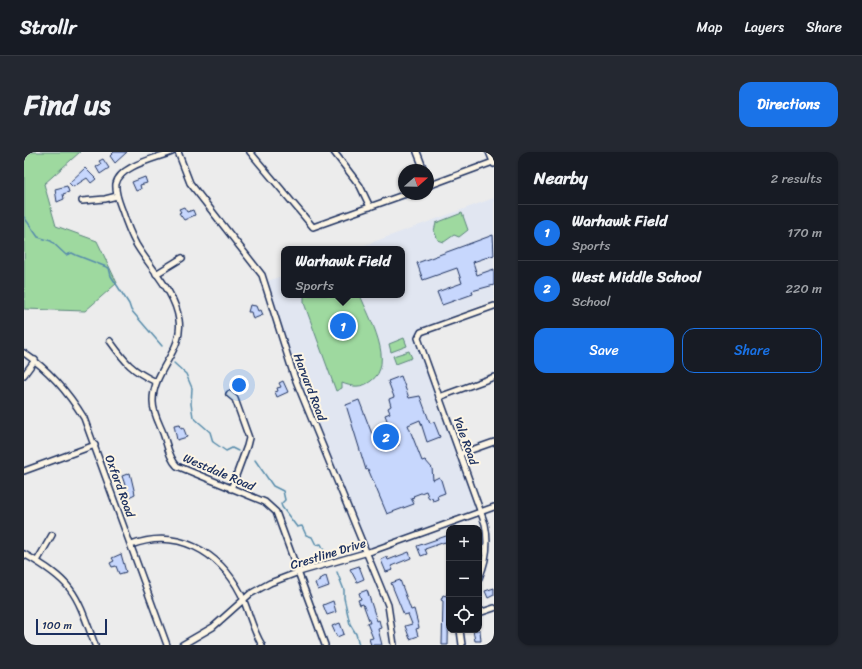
<!DOCTYPE html>
<meta charset="utf-8">
<style>
:root{--surface:#171b24;--page:#242831;--text:#f1f3f6;--muted:#9ea1a6;--line:#363941;--accent:#1a73e8}
body{margin:0;font-family:Sriracha,sans-serif;background:var(--page);color:var(--text)}
.controls{position:absolute;right:12px;bottom:12px;display:grid;overflow:hidden;border-radius:8px;box-shadow:0 1px 3px #0004}
.controls button{width:36px;height:36px;display:grid;place-items:center;padding:0;border:0;border-bottom:1px solid var(--line);background:var(--surface);color:var(--text);font:20px sans-serif}
.compass{position:absolute;left:374px;top:12px;width:36px;height:36px;border-radius:50%;background:var(--surface);box-shadow:0 1px 3px #0004;rotate:70deg}
.scale{position:absolute;left:12px;bottom:10px;width:71px;box-sizing:border-box;padding-left:4px;border:2px solid #1b2f5e;border-top:0;font-size:11px;line-height:14px;white-space:nowrap;color:#1b2f5e;-webkit-text-stroke:3px #fcf5e5;paint-order:stroke}
.you{position:absolute;left:215px;top:233px;width:14px;height:14px;margin:-10px;border:3px solid #fff;border-radius:50%;background:#1a73e8;box-shadow:0 0 0 6px #1a73e833}
.badge{display:grid;place-items:center;width:26px;height:26px;border-radius:50%;background:var(--accent);color:#fff;font-size:13px;font-weight:700}
.pin{position:absolute;translate:-50% -50%;border:2px solid #fff;box-shadow:0 1px 4px #0006}
.popup{position:absolute;left:257px;top:94px;width:124px;height:52px;box-sizing:border-box;display:grid;place-content:center;border-radius:8px;background:var(--surface);filter:drop-shadow(0 1px 3px #0005);font-size:13px;white-space:nowrap;color:var(--muted)}
.popup b{font-size:15px;color:var(--text)}
.popup::after{content:'';position:absolute;left:50%;top:100%;margin-left:-8px;border:8px solid transparent;border-top-color:var(--surface)}
.list{margin:0;padding:0;list-style:none}
h2{display:flex;justify-content:space-between;align-items:center;height:52px;margin:0;padding:0 16px;font-size:17px}
h2 small{font-size:13px;font-weight:400;color:var(--muted)}
.list li{display:grid;grid-template-columns:26px 1fr auto;gap:12px;align-items:center;box-sizing:border-box;height:56px;padding:0 16px;border-top:1px solid var(--line)}
.list b{display:block;font-size:15px;white-space:nowrap}
.list p{margin:0;font-size:13px;white-space:nowrap;color:var(--muted)}
.list em{font-size:13px;font-style:normal;color:var(--muted)}
.actions{display:flex;gap:8px;padding:12px 16px}
.actions a{flex:1;padding:9px 0;border:1px solid var(--accent);border-radius:12px;text-align:center;font-size:14px;color:var(--accent)}
.actions .main{background:var(--accent);color:#fff}
.icon{flex:none;width:22px;height:22px;fill:none;stroke:currentColor;stroke-width:2;stroke-linecap:round;stroke-linejoin:round}
.map{position:relative;flex:none;width:470px;height:493px;overflow:hidden;border-radius:12px}
header{display:flex;align-items:center;gap:24px;box-sizing:border-box;height:56px;padding:0 20px;background:var(--surface);border-bottom:1px solid var(--line)}
header strong{font-size:19px}
nav{display:flex;gap:22px;margin-inline-start:auto;font-size:14px}
.intro{display:flex;align-items:center;justify-content:space-between;box-sizing:border-box;height:96px;padding:0 24px}
h1{margin:0;font-size:28px}
.button{padding:10px 18px;border-radius:12px;background:var(--accent);color:#fff;font-size:14px;font-weight:700}
main{display:flex;gap:24px;padding:0 24px}
aside{flex:1;background:var(--surface);border-radius:12px;box-shadow:0 1px 3px #0004}
.map>svg:first-child{display:block}
.built{fill:#e1e6f1}
.green{fill:#9ed99f;stroke:#5c847e}
.lines{fill:none;stroke-linecap:round;stroke-linejoin:round}
.stream{stroke:#578cab;stroke-width:1.5}
.building{fill:#c7d7fd;stroke:#1b2f5e}
.minor-casing{stroke:#1b2f5e;stroke-width:8}
.minor{stroke:#fcf5e5;stroke-width:5}
.labels{text-anchor:middle;stroke-width:4;stroke-linejoin:round;paint-order:stroke}
.street-label{font-size:12px;fill:#1b2f5e;stroke:#fcf5e5}
</style>
<header>
<strong>Strollr</strong>
<nav><a>Map</a><a>Layers</a><a>Share</a></nav>
</header>
<div class="intro"><h1>Find us</h1><a class="button">Directions</a></div>
<main>
<div class="map">
<svg width="470" height="493" viewBox="0 0 470 493">
<rect width="100%" height="100%" fill="#ececec"/>
<filter id="ink" filterUnits="userSpaceOnUse"><feTurbulence type="fractalNoise" baseFrequency=".025" numOctaves="2"/><feDisplacementMap in="SourceGraphic" scale="8" xChannelSelector="R" yChannelSelector="G"/><feConvolveMatrix kernelMatrix="1 2 1 2 8 2 1 2 1" color-interpolation-filters="sRGB"/></filter>
<g filter="url(#ink)">
<path class="built" d="M 470,46 L 470,148 L 395,177 L 391,186 L 452,357 L 346,396 L 342,392 L 271,217 L 244,129 L 260,123 L 260,143 L 378,143 L 378,97 L 330,97 Z"/>
<g class="green">
<path d="M 0,0 L 56,0 L 20,32 L 32,74 L 73,89 L 93,131 L 61,159 L 0,157 Z"/>
<path d="M 438,61 L 444,78 L 435,85 L 430,83 L 420,90 L 414,88 L 410,79 L 412,71 Z"/>
<path d="M 280,143 L 336,143 C 345,165 372,212 347,229 C 338,236 328,235 318,231 L 318,236 L 312,239 L 280,151 Z"/>
<path d="M 380,186 L 383,194 L 367,200 L 365,192 Z"/>
<path d="M 385,199 L 388,206 L 372,212 L 369,204 Z"/>
</g>
<g class="lines">
<g class="stream">
<path d="M 0,65 L 14,85 L 27,89 L 42,103 L 48,101 L 52,103 L 85,116 L 87,124 L 105,152 L 107,158 L 138,194"/>
<path d="M 150,211 L 162,222 L 168,236 L 167,252 L 169,265 L 186,280 L 189,290 L 202,299 L 208,296 L 214,299"/>
<path d="M 231,308 L 249,334 L 259,339 L 261,348 L 257,352 L 258,355 L 273,375 L 278,374 L 282,383 L 288,385 L 292,393 L 297,392 L 300,398"/>
<path d="M 313,420 L 320,438 L 320,446 L 326,472 L 332,482 L 335,493"/>
</g>
</g>
<g class="building">
<path d="M 90,0 L 103,0 L 91,11 L 86,4 Z"/>
<path d="M 79,7 L 85,16 L 76,22 L 72,15 L 77,12 L 75,9 Z"/>
<path d="M 61,16 L 72,27 L 67,31 L 63,26 L 49,35 L 45,31 Z"/>
<path d="M 121,25 L 123,31 L 116,33 L 117,37 L 112,39 L 108,30 Z"/>
<path d="M 43,34 L 45,40 L 39,42 L 40,47 L 33,50 L 31,37 Z"/>
<path d="M 160,55 L 163,60 L 169,58 L 171,63 L 160,68 L 155,61 L 157,60 L 155,57 Z"/>
<path d="M 469,83 L 470,103 L 449,110 L 453,123 L 470,117 L 470,133 L 448,139 L 449,142 L 418,153 L 413,140 L 438,131 L 433,116 L 399,128 L 393,111 Z"/>
<path d="M 226,153 L 232,154 L 234,159 L 237,158 L 239,163 L 229,167 L 227,160 L 224,160 Z"/>
<path d="M 377,224 L 385,246 L 396,244 L 406,271 L 410,270 L 416,285 L 403,290 L 396,268 L 384,273 L 398,309 L 401,308 L 408,316 L 409,328 L 415,325 L 417,328 L 421,341 L 413,344 L 414,347 L 409,349 L 408,346 L 405,347 L 402,339 L 389,344 L 390,345 L 387,346 L 390,352 L 363,362 L 344,317 L 342,318 L 322,253 L 335,248 L 348,282 L 360,278 L 367,296 L 375,293 L 368,275 L 366,276 L 361,263 L 366,261 L 364,256 L 367,254 L 365,247 L 370,245 L 364,229 Z"/>
<path d="M 259,229 L 264,240 L 253,245 L 251,240 L 254,239 L 253,236 L 257,235 L 255,231 Z"/>
<path d="M 156,272 L 157,276 L 159,275 L 163,285 L 153,288 L 150,273 Z"/>
<path d="M 106,321 L 111,342 L 105,345 L 98,324 Z"/>
<path d="M 425,383 L 425,390 L 421,391 L 421,390 L 401,397 L 403,402 L 397,404 L 393,394 Z"/>
<path d="M 385,400 L 387,406 L 367,414 L 369,418 L 362,420 L 357,408 L 363,405 L 364,408 Z"/>
<path d="M 97,402 L 102,420 L 95,422 L 92,414 L 88,415 L 86,411 L 90,409 L 88,406 Z"/>
<path d="M 335,414 L 340,427 L 333,430 L 326,417 Z"/>
<path d="M 302,424 L 305,434 L 294,438 L 291,431 L 296,429 L 295,427 Z"/>
<path d="M 376,428 L 387,458 L 390,457 L 395,476 L 392,477 L 394,484 L 386,487 L 381,474 L 388,472 L 384,462 L 380,463 L 367,431 Z"/>
<path d="M 425,436 L 424,493 L 418,493 L 419,449 L 417,448 L 419,443 L 422,444 Z"/>
<path d="M 470,436 L 470,443 L 464,446 L 461,439 Z"/>
<path d="M 343,438 L 353,469 L 355,468 L 357,476 L 354,477 L 358,493 L 347,493 L 345,487 L 349,486 L 343,471 L 346,471 L 339,452 L 336,453 L 334,448 L 337,447 L 335,441 Z"/>
<path d="M 309,449 L 312,460 L 303,463 L 299,453 Z"/>
<path d="M 316,471 L 320,482 L 313,485 L 308,474 Z"/>
<path d="M 449,478 L 456,478 L 457,489 L 451,489 Z"/>
</g>
<g class="lines">
<defs>
<g id="minor">
<path d="M 148,0 C 133,6 95,14 92,32 C 91,41 95,50 98,58 C 102,70 106,81 112,92 C 126,116 151,139 155,168 C 160,199 128,219 129,250 C 129,261 135,271 139,281 C 143,292 145,306 153,314 L 241,350 L 252,360 L 301,493"/>
<path d="M 154,0 L 166,31 L 238,123 L 270,224 L 364,453 L 370,493"/>
<path d="M 226,0 L 289,75 L 382,42"/>
<path d="M 310,0 L 336,34 L 346,55"/>
<path d="M 393,0 L 400,18"/>
<path d="M 465,0 L 470,12"/>
<path d="M 404,34 L 469,10"/>
<path d="M 58,49 L 81,47 L 93,44"/>
<path d="M 132,122 L 158,106"/>
<path d="M 86,189 C 102,211 107,218 132,230"/>
<path d="M 0,201 C 25,218 44,240 60,266 L 143,493"/>
<path d="M 0,223 L 11,208"/>
<path d="M 205,242 L 211,247 L 225,286 L 223,294 L 207,337"/>
<path d="M 415,245 L 470,225"/>
<path d="M 436,302 L 470,290"/>
<path d="M 0,319 L 71,293"/>
<path d="M 107,393 C 153,376 195,399 217,442 C 225,459 228,477 238,493"/>
<path d="M 0,402 C 50,430 52,441 71,493"/>
<path d="M 13,409 L 28,383"/>
<path d="M 455,426 C 463,408 465,391 461,372 L 394,186 L 397,180 L 470,154"/>
<path d="M 455,461 L 470,456"/>
<path d="M 436,478 L 438,493"/>
<path d="M 158,493 L 189,475 L 226,442 L 246,431 L 275,420 L 348,399 L 470,355"/>
</g>
</defs>
<use href="#minor" class="minor-casing"/>
<use href="#minor" class="minor"/>
</g>
</g>
<g class="labels">
<g class="street-label">
<text transform="translate(286 235) rotate(69)" y="4">Harvard Road</text>
<text transform="translate(442 289) rotate(70)" y="4">Yale Road</text>
<text transform="translate(195 320) rotate(23)" y="4">Westdale Road</text>
<text transform="translate(96 334) rotate(70)" y="4">Oxford Road</text>
<text transform="translate(304 402) rotate(-17)" y="4">Crestline Drive</text>
</g>
</g>
</svg>
<div class="controls">
<button>+</button>
<button>−</button>
<button><svg class="icon" aria-label="locate" viewBox="0 0 24 24"><circle cx="12" cy="12" r="6"/><path d="M12 2v4M12 18v4M2 12h4M18 12h4"/></svg></button>
</div>
<svg class="compass" viewBox="-18 -18 36 36"><path d="M0-13l5 13h-10z" fill="#e53935"/><path d="M0 13l5-13h-10z" fill="#9ea1a6"/></svg>
<div class="scale">100 m</div>
<div class="you"></div>
<div class="pin badge" style="left:319px;top:174px">1</div>
<div class="popup"><b>Warhawk Field</b>Sports</div>
<div class="pin badge" style="left:362px;top:285px">2</div>
</div>
<aside>
<h2>Nearby<small>2 results</small></h2>
<ul class="list">
<li><span class="badge">1</span><div><b>Warhawk Field</b><p>Sports</p></div><em>170 m</em></li>
<li><span class="badge">2</span><div><b>West Middle School</b><p>School</p></div><em>220 m</em></li>
</ul>
<div class="actions"><a class="main">Save</a><a>Share</a></div>
</aside>
</main>
